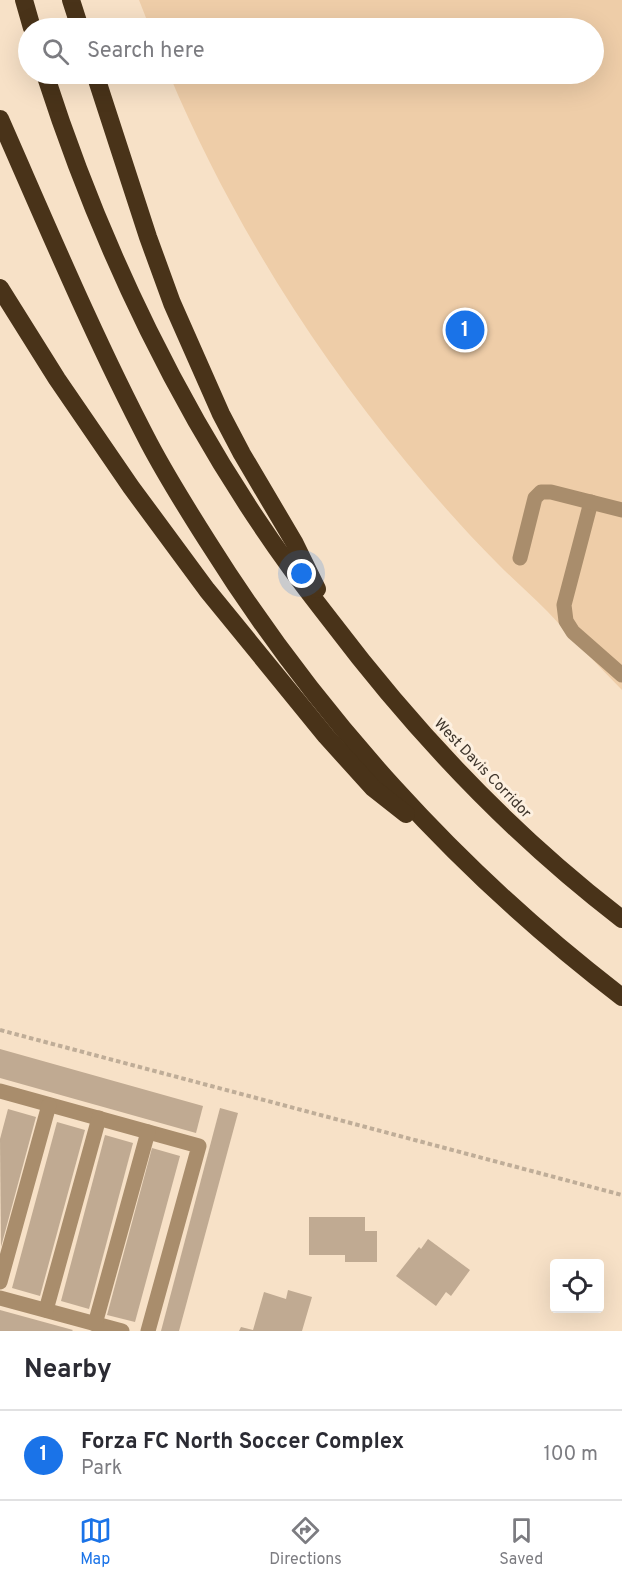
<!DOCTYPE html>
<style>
:root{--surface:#fff;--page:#f7f7f7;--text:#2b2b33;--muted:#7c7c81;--line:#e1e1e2;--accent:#1a73e8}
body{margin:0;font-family:Overpass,sans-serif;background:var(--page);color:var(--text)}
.controls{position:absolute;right:18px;bottom:18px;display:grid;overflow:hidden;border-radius:6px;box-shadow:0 6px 24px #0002}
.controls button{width:54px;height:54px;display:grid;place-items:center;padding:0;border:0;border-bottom:2px solid var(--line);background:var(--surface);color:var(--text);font:30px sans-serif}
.you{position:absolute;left:302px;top:574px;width:21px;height:21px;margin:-15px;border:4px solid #fff;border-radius:50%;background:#1a73e8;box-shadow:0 0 0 9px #1a73e833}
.badge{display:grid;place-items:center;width:39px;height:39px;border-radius:50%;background:var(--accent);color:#fff;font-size:20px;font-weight:700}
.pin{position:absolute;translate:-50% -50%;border:3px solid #fff;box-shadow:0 2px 6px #0006}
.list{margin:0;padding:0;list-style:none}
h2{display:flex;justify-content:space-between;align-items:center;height:78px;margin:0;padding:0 24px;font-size:26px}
h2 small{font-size:20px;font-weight:400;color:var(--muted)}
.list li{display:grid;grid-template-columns:39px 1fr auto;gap:18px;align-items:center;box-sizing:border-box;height:90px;padding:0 24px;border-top:2px solid var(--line)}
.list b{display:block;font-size:22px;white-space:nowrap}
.list p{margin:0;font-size:20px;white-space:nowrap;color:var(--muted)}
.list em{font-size:20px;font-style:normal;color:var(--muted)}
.icon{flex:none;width:33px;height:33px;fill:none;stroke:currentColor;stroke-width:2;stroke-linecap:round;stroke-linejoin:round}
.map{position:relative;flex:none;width:622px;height:1331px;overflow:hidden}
.search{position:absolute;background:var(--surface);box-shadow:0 6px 24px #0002;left:18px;right:18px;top:18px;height:66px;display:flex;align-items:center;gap:15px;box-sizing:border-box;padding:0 21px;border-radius:33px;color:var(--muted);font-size:22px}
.sheet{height:168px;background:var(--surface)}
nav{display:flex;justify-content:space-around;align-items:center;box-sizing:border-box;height:84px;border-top:2px solid var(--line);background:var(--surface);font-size:16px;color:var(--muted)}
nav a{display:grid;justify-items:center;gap:3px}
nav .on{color:var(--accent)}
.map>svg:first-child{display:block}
.green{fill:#eecda8}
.building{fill:#c0aa92}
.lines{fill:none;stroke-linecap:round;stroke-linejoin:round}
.path{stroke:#bfad98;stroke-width:4;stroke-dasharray:4.5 3;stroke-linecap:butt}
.minor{stroke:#a98d6c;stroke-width:15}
.highway{stroke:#493319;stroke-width:18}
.labels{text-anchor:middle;stroke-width:6;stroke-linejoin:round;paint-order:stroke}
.street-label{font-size:15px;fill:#3e352b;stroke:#fdf0e0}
</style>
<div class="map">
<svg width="622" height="1331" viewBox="0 0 622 1331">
<rect width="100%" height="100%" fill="#f7e1c7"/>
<path class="green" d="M 139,0 L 622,0 L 622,690 C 596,664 572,637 547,611 C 531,595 514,580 498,564 C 466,532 436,498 407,463 C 310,346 228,214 169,74 L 594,74 L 594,28 L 150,28 Z"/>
<g class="building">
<path d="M 0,1049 L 203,1106 L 196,1133 L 0,1078 Z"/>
<path d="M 220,1108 L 238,1113 L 179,1331 L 161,1331 Z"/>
<path d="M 8,1109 L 36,1117 L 1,1247 L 0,1139 Z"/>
<path d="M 57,1122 L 85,1130 L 40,1296 L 12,1288 Z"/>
<path d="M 105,1135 L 133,1143 L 89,1309 L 61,1301 Z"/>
<path d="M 152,1148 L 180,1156 L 135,1322 L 107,1315 Z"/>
<path d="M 309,1217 L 365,1217 L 365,1231 L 377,1231 L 377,1262 L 345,1262 L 345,1255 L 309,1255 Z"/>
<path d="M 428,1239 L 470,1270 L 451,1296 L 446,1292 L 436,1306 L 396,1276 L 419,1247 L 421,1249 Z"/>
<path d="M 288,1290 L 312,1297 L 302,1331 L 239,1331 L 241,1327 L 253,1330 L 264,1292 L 286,1299 Z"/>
<path d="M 0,1310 L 73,1330 L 72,1331 L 0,1331 Z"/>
</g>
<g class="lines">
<path class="path" d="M 0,1030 L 622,1195"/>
<g class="minor">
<path d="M 591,502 L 564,605 L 566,621 L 573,632 L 622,675"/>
<path d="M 520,558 L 535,498 L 541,492 L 551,492 L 622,510"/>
<path d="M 0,1091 L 199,1146 L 148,1331"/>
<path d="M 0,1282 L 49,1105"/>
<path d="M 0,1298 L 122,1331"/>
<path d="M 46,1310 L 99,1118"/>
<path d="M 95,1324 L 148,1132"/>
</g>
<g class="highway">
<path d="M 24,0 L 32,28"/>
<path d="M 71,0 L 80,28"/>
<path d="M 45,74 C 101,248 183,419 290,567 C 303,585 317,603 331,621 C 415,732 511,834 622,919"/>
<path d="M 95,74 L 148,237 L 172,303 L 221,414 L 242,454 L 294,542 L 317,589"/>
<path d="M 0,119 C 48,228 94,338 149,443 C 167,477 187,509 208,542 C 317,716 458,872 622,997"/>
<path d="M 0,288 L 57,379 L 131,487 L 207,590 L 326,736 L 373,788 L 406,814"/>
</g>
</g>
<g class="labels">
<g class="street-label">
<text transform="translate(483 768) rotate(46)" y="5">West Davis Corridor</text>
</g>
</g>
</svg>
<div class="controls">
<button><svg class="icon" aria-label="locate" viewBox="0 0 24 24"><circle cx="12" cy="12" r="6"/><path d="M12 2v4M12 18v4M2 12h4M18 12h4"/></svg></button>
</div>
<div class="you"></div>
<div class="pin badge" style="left:465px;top:330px">1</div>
<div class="search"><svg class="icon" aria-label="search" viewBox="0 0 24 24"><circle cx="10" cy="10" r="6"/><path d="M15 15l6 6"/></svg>Search here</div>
</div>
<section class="sheet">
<h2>Nearby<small></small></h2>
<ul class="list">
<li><span class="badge">1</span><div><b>Forza FC North Soccer Complex</b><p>Park</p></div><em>100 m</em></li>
</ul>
</section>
<nav>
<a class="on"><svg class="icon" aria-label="map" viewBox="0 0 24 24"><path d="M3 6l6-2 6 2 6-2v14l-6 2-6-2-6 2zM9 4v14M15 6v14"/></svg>Map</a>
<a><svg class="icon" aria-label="directions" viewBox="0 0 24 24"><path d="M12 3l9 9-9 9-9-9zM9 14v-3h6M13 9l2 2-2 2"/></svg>Directions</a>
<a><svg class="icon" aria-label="saved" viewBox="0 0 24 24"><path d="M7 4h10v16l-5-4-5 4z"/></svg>Saved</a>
</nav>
